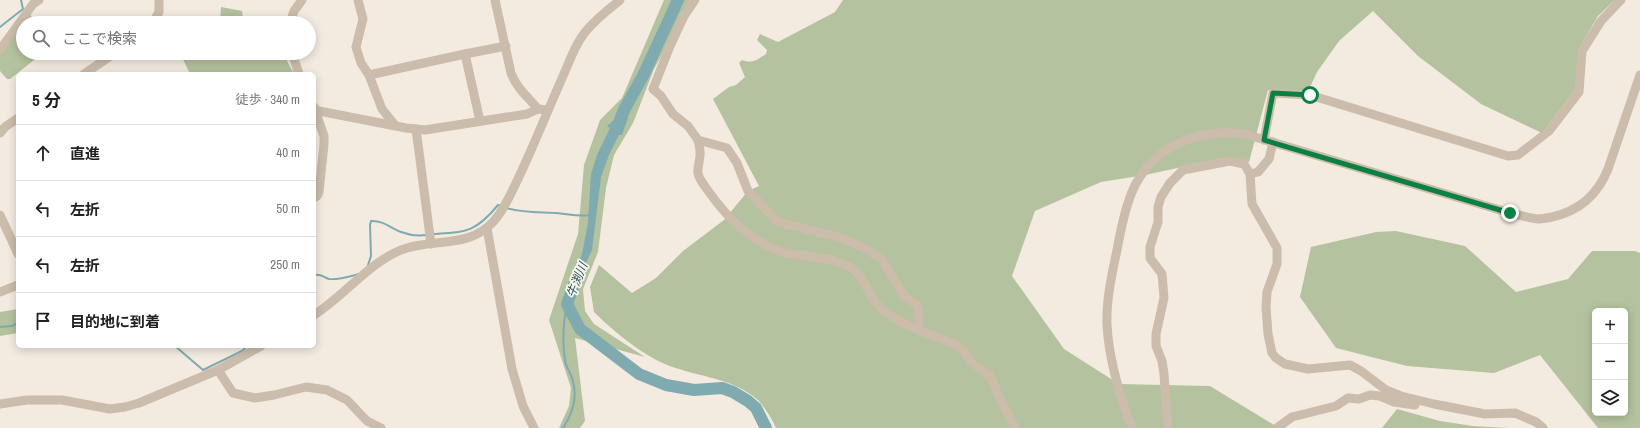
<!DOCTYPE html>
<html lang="ja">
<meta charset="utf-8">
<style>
:root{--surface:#fff;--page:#f6f6f6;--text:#222;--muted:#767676;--line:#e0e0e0}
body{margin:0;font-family:"Archivo Narrow","Noto Sans JP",sans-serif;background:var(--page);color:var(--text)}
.controls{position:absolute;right:12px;bottom:12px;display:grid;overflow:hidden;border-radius:6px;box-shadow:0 2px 10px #0003}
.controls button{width:36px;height:36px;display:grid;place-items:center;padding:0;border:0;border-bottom:1px solid var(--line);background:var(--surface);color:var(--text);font:20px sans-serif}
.stop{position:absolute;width:12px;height:12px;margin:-9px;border:3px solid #0b8043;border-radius:50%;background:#fff}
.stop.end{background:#0b8043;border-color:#fff;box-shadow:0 1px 4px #0008}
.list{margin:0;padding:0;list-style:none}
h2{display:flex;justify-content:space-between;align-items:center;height:52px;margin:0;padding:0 16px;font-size:17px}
h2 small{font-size:13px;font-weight:400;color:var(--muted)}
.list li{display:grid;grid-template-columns:26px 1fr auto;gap:12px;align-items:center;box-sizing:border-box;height:56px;padding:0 16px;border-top:1px solid var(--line)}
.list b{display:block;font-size:15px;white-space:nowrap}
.list em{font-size:13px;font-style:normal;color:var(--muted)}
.icon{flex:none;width:22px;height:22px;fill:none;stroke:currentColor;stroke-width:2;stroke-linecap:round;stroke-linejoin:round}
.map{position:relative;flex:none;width:1640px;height:428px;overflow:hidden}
.search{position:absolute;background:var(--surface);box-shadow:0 2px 10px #0003;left:16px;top:16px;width:300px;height:44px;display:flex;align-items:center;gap:10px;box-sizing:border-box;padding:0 14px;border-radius:22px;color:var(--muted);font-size:15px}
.panel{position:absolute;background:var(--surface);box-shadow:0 2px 10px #0003;left:16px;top:72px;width:300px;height:276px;border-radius:6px}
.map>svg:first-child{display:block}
.green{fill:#b4c29f;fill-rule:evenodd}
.water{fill:#7faab0}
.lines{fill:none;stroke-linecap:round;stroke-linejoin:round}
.stream{stroke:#7faab0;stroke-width:2}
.river{stroke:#7faab0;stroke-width:12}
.minor{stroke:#cbbcab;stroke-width:9}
.route{stroke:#0b8043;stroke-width:5}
.labels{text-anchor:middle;stroke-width:3.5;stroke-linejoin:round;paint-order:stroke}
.water-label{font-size:12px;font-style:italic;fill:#20525a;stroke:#faf5ec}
</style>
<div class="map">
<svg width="1640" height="428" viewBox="0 0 1640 428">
<rect width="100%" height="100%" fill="#f3ebe0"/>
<g class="green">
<path d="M 664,0 L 692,0 L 654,69 L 633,123 L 614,155 L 606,188 L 598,252 L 583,289 L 585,311 L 594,324 L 645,357 L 575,338 L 585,421 L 580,428 L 559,428 L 569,406 L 571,388 L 549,320 L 578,234 L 584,165 L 600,120 L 622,98 Z"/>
<path d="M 843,0 L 1615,0 L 1598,16 L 1583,41 L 1575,90 L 1542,133 L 1481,104 L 1418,56 L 1373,11 L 1339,41 L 1317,72 L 1311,85 L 1305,90 L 1268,90 L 1249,162 L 1228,157 L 1145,175 L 1101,182 L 1035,211 L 1012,276 L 1064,349 L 1119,384 L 1210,386 L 1279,428 L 776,428 C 772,419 762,402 753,396 C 728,377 693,376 665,364 C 641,354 612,330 594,312 L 590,287 L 599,265 L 632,293 L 656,278 L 683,251 L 724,220 L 748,191 L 759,186 L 713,99 L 729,87 L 736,85 L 745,77 L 739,63 L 742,60 C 753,64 757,60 766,54 L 767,50 L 757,40 L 760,34 L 778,42 L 835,12 Z"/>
<path d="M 221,7 L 242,11 L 244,23 L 220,23 Z"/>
<path d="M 30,13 L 34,23 L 23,23 L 23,53 L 43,53 L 10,79 L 7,79 L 0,71 L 0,54 Z"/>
<path d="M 180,53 L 252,53 L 255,59 L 283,53 L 294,74 L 190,74 Z"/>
<path d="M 1396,231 L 1465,246 L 1516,292 L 1568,279 L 1592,251 L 1635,251 L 1640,253 L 1640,428 L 1598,428 L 1540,355 L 1494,373 L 1407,366 L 1336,348 L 1300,297 L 1311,247 L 1376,232 ZM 1595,311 L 1625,311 L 1625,413 L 1595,413 Z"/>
<path d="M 18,309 L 18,333 L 0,336 L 0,312 Z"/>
<path d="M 1397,409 L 1440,421 L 1473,426 L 1509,428 L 1382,428 Z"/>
</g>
<path class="water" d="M 624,110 L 625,116 L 628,118 L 622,135 L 619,135 L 609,155 L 601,177 L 592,250 L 567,304 L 568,287 L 582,254 L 588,223 L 591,174 L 597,155 L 610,128 L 607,126 L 621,114 Z"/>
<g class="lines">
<g class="stream">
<path d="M 0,27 L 23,9 L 21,0"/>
<path d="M 506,208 C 523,213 539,212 556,213 C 568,214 579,217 591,215"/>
<path d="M 433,234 C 466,232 475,233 498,205 L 502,206"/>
<path d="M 368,265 L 371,256 L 370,225 L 371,221 C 382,220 391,228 401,232 C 409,235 418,236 426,235"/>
<path d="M 314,275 C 323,274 322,277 329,279 C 339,280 351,276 359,274"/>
<path d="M 0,327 L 12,326 L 18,323"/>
<path d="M 175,346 L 203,370 L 242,351 L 247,346"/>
<path d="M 563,428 C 573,413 578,395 572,378 C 570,372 566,367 565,360 C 562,341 563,324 567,304"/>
</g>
<g class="river">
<path d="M 618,125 L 624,110 L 644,74 L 678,0"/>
<path d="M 574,285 L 567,304 L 580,329 L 639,374 L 666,385 L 694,390 L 722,388 L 733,392 L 748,401 L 756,408 L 766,428"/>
</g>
<g class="minor">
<path d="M 358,0 L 363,19 L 356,47 L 361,63 L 369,75 L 382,109 L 394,124"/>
<path d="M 495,0 L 511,73 C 517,89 528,97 538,109"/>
<path d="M 695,0 L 684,16 L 670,46 L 653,89 L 661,96 L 673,114 L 688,126 L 698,140 L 727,148 L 737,163 L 748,191 L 778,222 L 842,238 L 868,250 L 882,260 L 904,296 L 917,305 L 919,311 L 919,322 L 916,329 L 957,345 L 964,351 L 972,363 L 991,377 L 998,395 L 1015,428"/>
<path d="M 153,23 L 159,12 L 159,0"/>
<path d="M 290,23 L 294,11 L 302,0"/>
<path d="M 0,50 L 33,4 L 39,0"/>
<path d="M 292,53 L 299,74"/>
<path d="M 465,54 L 480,121"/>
<path d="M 84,74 L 115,53"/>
<path d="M 369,75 L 465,54 L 506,46"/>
<path d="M 314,107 L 324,136 L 324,144 L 319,192 L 317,196 L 314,198"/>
<path d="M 314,110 L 406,128 L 425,130 L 527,114 L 538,109 L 548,110"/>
<path d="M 416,129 L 431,244"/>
<path d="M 0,133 L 5,127 L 18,118"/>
<path d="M 698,140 C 699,144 700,148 700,152 C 701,159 697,166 698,173 C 699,180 705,186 709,192 C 729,220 757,248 792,254 C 809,257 837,258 851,268 C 862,275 867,290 874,300 C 885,315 900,322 916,329"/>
<path d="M 1264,140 L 1273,93 L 1310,95 L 1508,156 L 1518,155 L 1549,131 L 1579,92 L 1582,51 L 1601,21 L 1621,0"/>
<path d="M 1250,174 L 1258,172 L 1269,159 L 1273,142"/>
<path d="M 0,215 L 18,254"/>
<path d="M 487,228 L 512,369 L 523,406 L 534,428"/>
<path d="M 0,292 L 18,285"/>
<path d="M 314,315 C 343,297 370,262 401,250 C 433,237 468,250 494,221 C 505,208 511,193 518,179 C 534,145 548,110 563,76 C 569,63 574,47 583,35 C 593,21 607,11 620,0"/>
<path d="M 218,370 L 233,393 L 255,398 L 274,395 L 306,387 L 327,390 L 347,400 L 367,421 L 381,428"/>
<path d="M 0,404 L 27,400 L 62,400 L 110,409 L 125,407 L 139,403 L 218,370 L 261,346"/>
<path d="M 1132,428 C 1119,394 1109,361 1107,325 C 1106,300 1112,274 1117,250 C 1120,234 1123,218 1128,203 C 1144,150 1193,127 1245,134 L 1510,213 C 1519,215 1528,218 1537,219 C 1542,219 1547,218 1552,217 C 1579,211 1598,194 1608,169 L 1640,75"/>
<path d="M 1168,428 L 1164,374 L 1162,361 L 1156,346 L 1156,334 L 1164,298 L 1162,274 L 1150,258 L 1150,247 L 1158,222 L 1158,207 L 1161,197 L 1170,183 L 1183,170 L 1230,161 L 1244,164 L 1250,174 L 1252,204 L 1277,248 L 1277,264 L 1267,292 L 1266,307 L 1268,334 L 1272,353 L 1276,358 L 1285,364 L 1308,369 L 1350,365 L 1361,371 L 1386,390 L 1401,396 L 1434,404 L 1485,414 L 1515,413 L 1536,422 L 1543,428"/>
<path d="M 1277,428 L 1292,417 L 1336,406 L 1348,398 L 1359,399 L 1370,395 L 1380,396 L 1394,402 L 1415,405"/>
</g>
</g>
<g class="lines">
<path class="route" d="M 1310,95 L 1273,93 L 1264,140 L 1510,213"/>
</g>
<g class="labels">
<g class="water-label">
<text transform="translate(577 280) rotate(-68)" y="4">牛渕川</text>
</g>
</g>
</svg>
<div class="controls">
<button>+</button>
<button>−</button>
<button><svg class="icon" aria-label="layers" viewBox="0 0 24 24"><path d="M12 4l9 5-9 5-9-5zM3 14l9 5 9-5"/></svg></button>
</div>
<div class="stop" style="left:1310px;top:95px"></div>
<div class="stop end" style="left:1510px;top:213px"></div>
<div class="search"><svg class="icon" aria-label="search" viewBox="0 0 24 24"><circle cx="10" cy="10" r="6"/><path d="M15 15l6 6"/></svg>ここで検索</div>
<section class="panel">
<h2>5 分<small>徒歩 · 340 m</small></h2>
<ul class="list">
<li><svg class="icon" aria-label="ahead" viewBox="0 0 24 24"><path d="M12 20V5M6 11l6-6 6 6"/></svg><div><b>直進</b></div><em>40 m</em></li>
<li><svg class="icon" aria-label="left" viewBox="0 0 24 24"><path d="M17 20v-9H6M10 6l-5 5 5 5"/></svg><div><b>左折</b></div><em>50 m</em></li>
<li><svg class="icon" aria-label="left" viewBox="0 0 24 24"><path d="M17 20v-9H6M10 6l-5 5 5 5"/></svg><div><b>左折</b></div><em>250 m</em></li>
<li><svg class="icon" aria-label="arrive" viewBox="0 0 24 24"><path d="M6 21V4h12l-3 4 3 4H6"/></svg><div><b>目的地に到着</b></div></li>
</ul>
</section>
</div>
